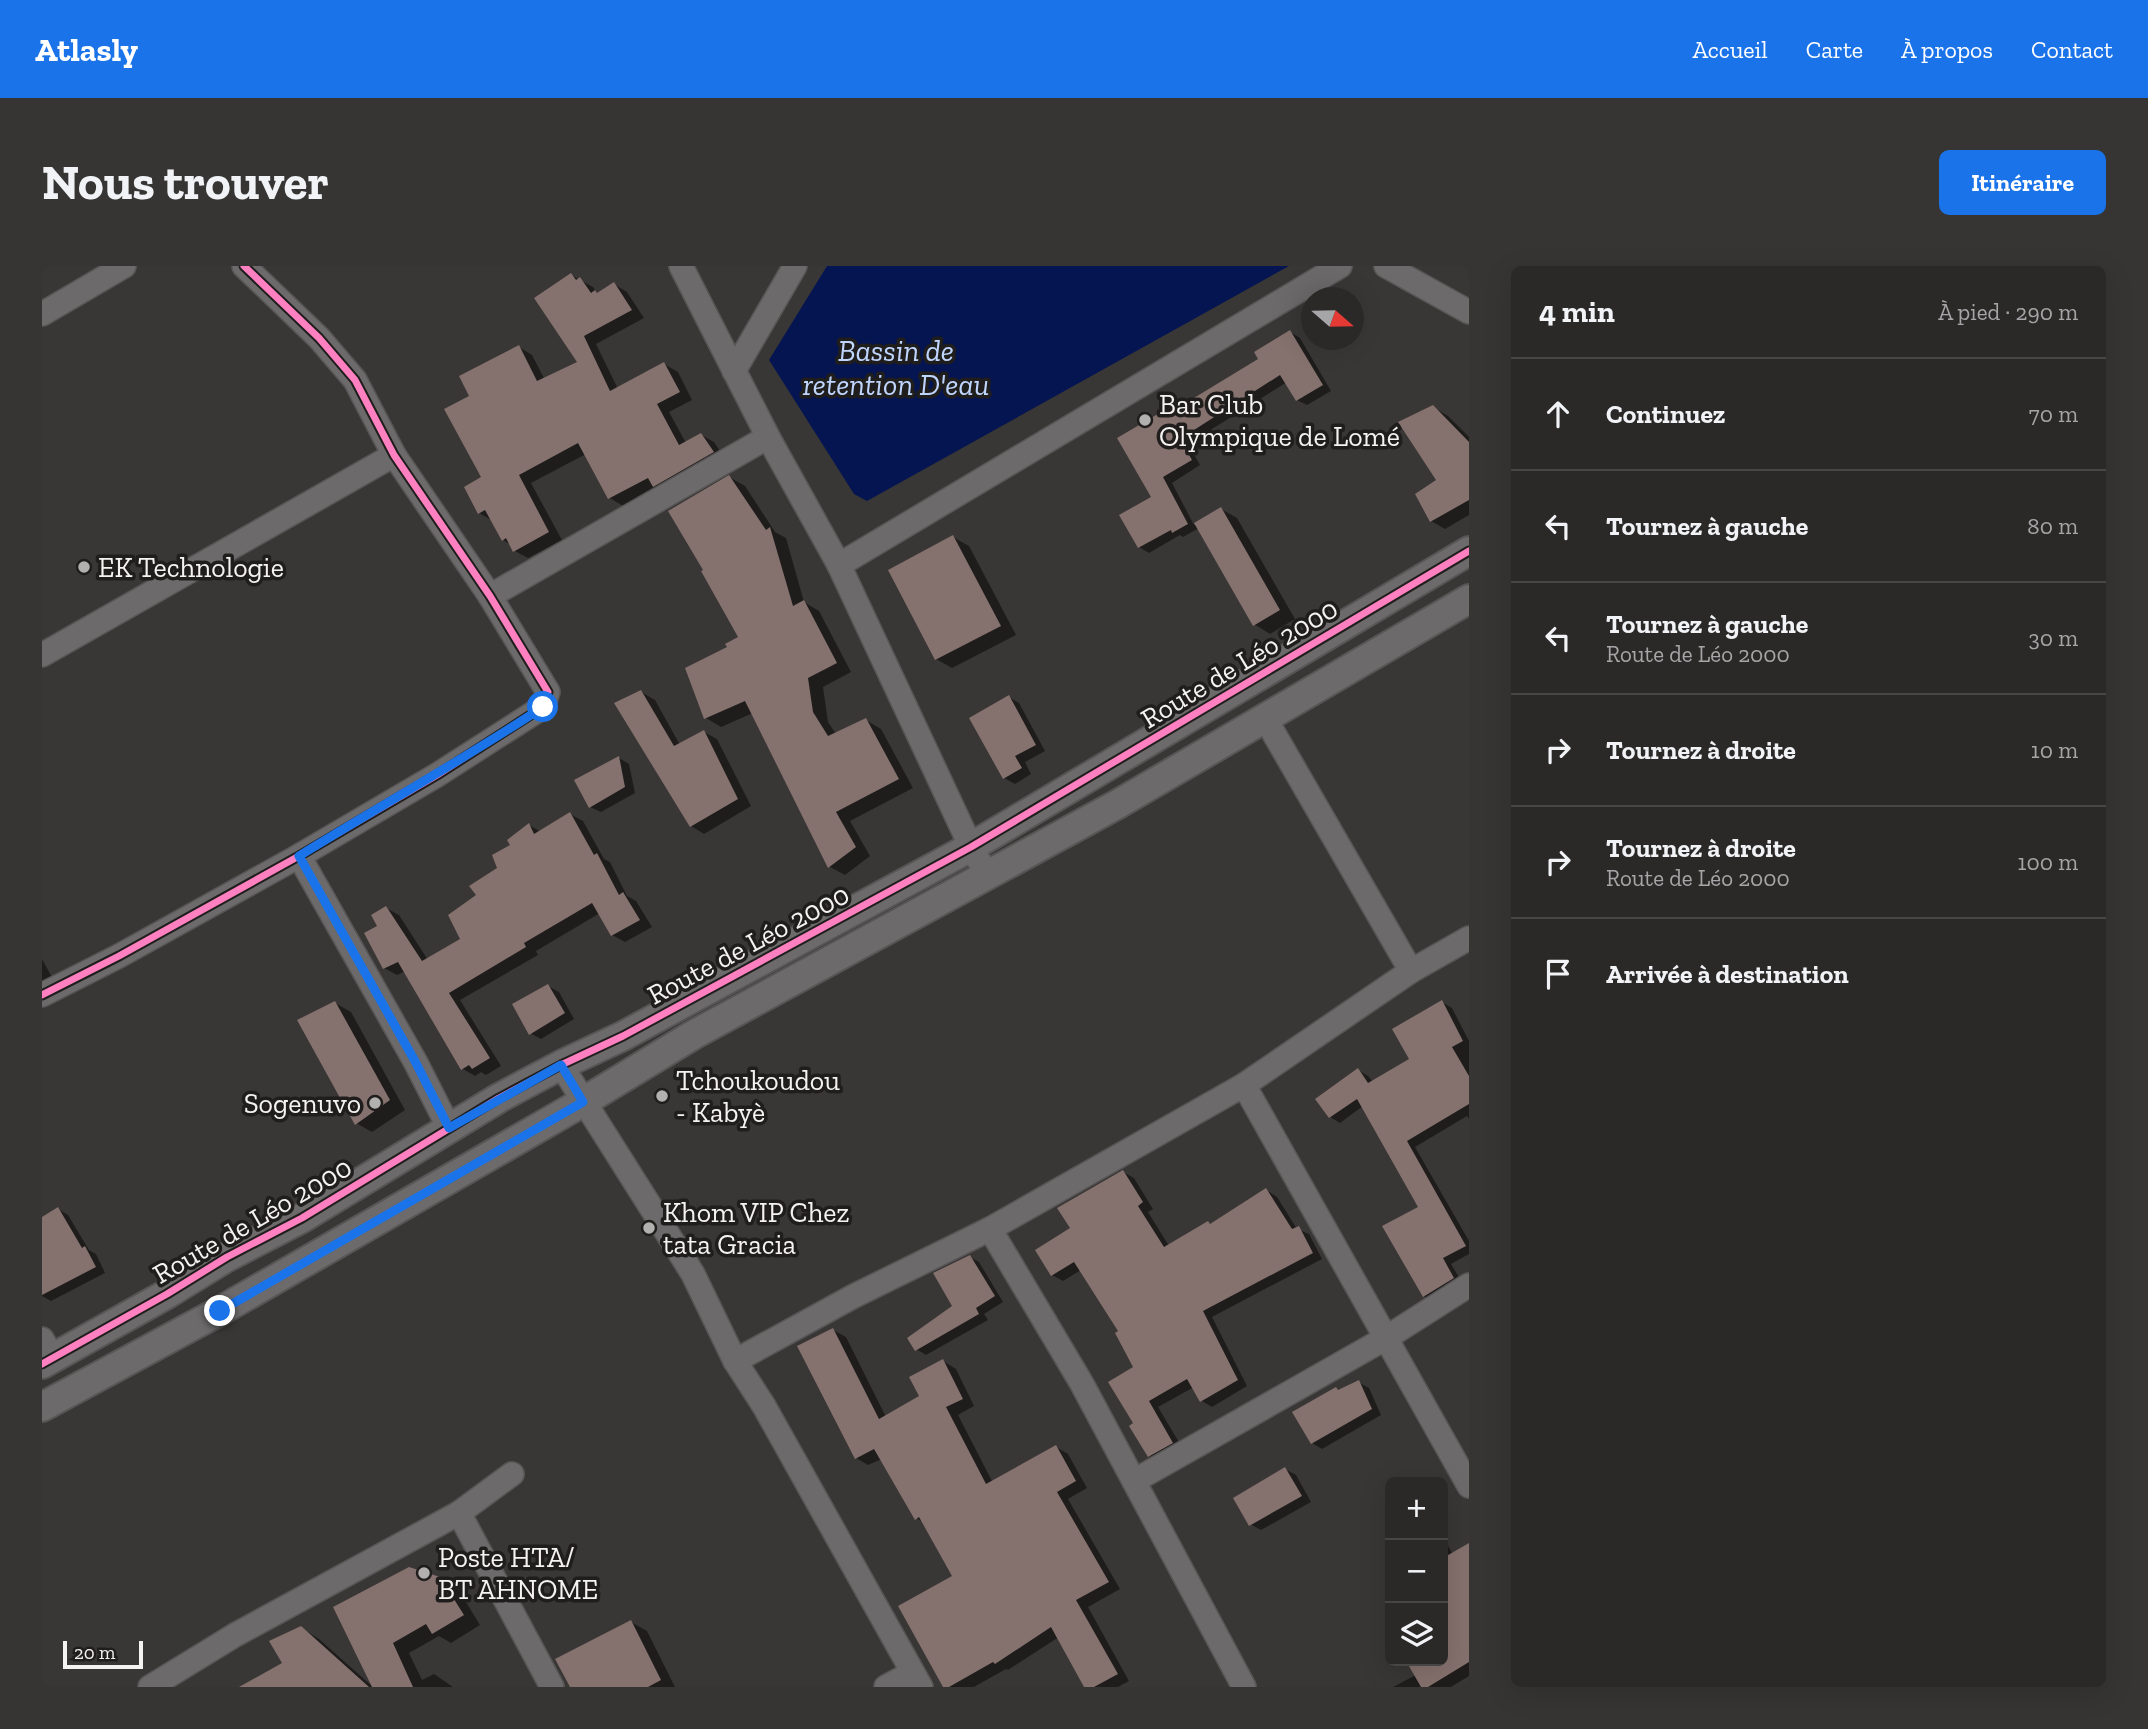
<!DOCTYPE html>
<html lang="fr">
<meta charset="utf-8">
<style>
:root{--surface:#2b2928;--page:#373534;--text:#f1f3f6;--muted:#a6a6a8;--line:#474545;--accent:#1a73e8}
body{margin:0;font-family:"Zilla Slab",serif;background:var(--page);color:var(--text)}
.controls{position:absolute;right:21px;bottom:21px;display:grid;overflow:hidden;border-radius:10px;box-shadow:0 7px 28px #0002}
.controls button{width:63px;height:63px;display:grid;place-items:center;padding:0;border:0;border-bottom:2px solid var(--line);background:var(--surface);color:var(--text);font:35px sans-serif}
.compass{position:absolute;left:1259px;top:21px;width:63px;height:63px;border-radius:50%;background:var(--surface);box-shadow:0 7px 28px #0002;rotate:110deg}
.scale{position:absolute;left:21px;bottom:18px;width:80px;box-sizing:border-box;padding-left:7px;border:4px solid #f5f2f2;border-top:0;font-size:19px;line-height:24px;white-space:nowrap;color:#f5f2f2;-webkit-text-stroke:5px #201e1d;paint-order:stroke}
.stop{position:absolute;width:21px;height:21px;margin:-16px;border:5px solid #1a73e8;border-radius:50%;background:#fff}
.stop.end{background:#1a73e8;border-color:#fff;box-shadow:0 2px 7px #0008}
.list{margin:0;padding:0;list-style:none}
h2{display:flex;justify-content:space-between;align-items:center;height:91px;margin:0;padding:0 28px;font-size:30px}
h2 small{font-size:23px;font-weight:400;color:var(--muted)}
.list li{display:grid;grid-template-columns:46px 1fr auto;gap:21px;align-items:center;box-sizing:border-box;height:112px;padding:0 28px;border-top:2px solid var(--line)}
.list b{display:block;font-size:26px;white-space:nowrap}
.list p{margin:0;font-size:23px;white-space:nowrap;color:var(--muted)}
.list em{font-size:23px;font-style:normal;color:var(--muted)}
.icon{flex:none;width:38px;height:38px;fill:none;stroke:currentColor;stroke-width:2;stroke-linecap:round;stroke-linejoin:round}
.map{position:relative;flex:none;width:1427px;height:1421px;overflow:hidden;border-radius:10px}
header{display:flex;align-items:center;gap:42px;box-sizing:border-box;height:98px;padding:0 35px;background:var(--accent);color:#fff}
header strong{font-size:33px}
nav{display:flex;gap:38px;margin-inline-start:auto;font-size:24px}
.intro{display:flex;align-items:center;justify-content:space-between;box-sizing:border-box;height:168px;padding:0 42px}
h1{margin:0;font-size:49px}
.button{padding:18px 32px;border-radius:10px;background:var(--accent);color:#fff;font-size:24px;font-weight:700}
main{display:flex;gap:42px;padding:0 42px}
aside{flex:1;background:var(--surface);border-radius:10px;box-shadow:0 7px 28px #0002}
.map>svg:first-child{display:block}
.water{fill:#051551}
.shadow{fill:#0007}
.building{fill:#85716d}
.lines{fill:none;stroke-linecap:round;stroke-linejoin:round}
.minor-casing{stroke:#575555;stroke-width:26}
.tertiary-casing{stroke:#575555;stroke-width:32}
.minor{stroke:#6c6a6a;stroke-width:23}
.tertiary{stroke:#6c6a6a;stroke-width:28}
.cycleway-casing{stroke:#201e1d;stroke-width:11}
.cycleway{stroke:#ff80c0;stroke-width:7}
.route{stroke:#1a73e8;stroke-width:9}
.poi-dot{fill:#b3b1b0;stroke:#201e1d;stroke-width:2.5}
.labels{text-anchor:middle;stroke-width:7;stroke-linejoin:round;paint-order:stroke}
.poi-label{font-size:28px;fill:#f5f2f2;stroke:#201e1d;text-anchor:start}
.street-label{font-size:28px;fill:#f5f2f2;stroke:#201e1d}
.water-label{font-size:30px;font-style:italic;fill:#bfd5fd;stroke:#201e1d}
</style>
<header>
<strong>Atlasly</strong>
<nav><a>Accueil</a><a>Carte</a><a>À propos</a><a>Contact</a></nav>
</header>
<div class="intro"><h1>Nous trouver</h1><a class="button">Itinéraire</a></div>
<main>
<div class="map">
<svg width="1427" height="1421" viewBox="0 0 1427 1421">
<rect width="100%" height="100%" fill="#393736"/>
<path class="water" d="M 785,0 L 1247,0 L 825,235 L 812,228 L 727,94 Z"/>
<g class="shadow">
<path d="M 529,9 L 551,21 L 556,29 L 572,18 L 585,26 L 602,52 L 554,78 L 576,123 L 622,98 L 636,106 L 650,134 L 627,146 L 644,177 L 659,169 L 672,176 L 684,194 L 616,221 L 581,240 L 568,232 L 544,188 L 489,217 L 520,274 L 486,292 L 473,285 L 469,279 L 461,274 L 451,255 L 437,247 L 441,212 L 429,131 L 477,81 L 490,89 L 503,114 L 537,97 Z"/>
<path d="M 1248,66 L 1258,72 L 1289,125 L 1265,139 L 1255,134 L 1245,116 L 1146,178 L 1158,199 L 1130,217 L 1152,259 L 1179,243 L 1195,252 L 1253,353 L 1228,368 L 1212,358 L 1157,262 L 1141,271 L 1138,269 L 1107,287 L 1097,281 L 1112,231 L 1121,147 L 1126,150 L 1219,94 Z"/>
<path d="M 1391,141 L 1406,150 L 1427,171 L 1427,249 L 1403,263 L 1389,255 L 1397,215 Z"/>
<path d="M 687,211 L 703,220 L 733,266 L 744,272 L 762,336 L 777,345 L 809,406 L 781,421 L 786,456 L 794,468 L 824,454 L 839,463 L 871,522 L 808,555 L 828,590 L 803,609 L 788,601 L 711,447 L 679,461 L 664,452 L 687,382 L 698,372 Z"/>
<path d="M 911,271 L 927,280 L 974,369 L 910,402 L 894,393 Z"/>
<path d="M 599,426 L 613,434 L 638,479 L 662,466 L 675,473 L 709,540 L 662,568 L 649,560 Z"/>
<path d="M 967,431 L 977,437 L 1003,485 L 983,496 L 989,508 L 973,518 L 962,512 Z"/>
<path d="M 577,492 L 587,498 L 593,527 L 559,546 L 548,541 Z"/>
<path d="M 528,548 L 541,555 L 562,593 L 568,596 L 585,630 L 594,635 L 610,661 L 583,676 L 570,669 L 558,647 L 494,685 L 496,689 L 418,734 L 459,800 L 444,809 L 439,806 L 433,810 L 421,803 L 364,705 L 355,709 L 342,702 L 337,660 L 344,642 L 357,649 L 386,694 L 420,674 L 436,630 L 487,559 L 499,566 Z"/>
<path d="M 0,693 L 11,713 L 0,719 Z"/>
<path d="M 506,720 L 517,726 L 532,753 L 499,773 L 488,767 Z"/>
<path d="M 1400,736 L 1410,742 L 1427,775 L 1427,853 L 1425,850 L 1373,881 L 1427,975 L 1427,988 L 1409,998 L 1421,1018 L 1391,1036 L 1382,1030 L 1378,942 L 1321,840 L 1298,857 L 1288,851 L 1316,804 L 1326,810 L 1331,816 L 1369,794 Z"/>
<path d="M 293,737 L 309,746 L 363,844 L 330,866 L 314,857 Z"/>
<path d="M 1081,906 L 1092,912 L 1111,943 L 1106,946 L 1127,980 L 1170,959 L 1224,924 L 1235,931 L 1255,963 L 1267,968 L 1280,993 L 1170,1051 L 1205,1120 L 1170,1141 L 1160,1135 L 1152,1121 L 1116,1141 L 1141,1183 L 1117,1196 L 1107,1190 L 1093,1158 L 1093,1101 L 1079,1066 L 1039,1004 L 1021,1015 L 1010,1009 L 1030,963 Z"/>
<path d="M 16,943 L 26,949 L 47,984 L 54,988 L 63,1007 L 9,1035 L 0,1030 L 0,953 Z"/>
<path d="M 928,991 L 937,996 L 961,1036 L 942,1048 L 946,1054 L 884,1089 L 874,1083 L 912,1041 Z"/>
<path d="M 791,1064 L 804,1071 L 844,1151 L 879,1130 L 901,1095 L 914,1103 L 932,1140 L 916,1149 L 951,1217 L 1014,1181 L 1026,1188 L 1045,1222 L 1026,1233 L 1078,1323 L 1046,1341 L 1087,1415 L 1076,1421 L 1044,1421 L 1017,1371 L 966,1404 L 964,1403 L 932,1421 L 903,1421 L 913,1311 L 883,1257 L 874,1252 L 840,1193 L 826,1199 L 814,1192 Z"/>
<path d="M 1316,1116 L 1327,1122 L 1339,1149 L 1280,1183 L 1270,1177 L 1298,1125 Z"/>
<path d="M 1243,1203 L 1254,1209 L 1269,1236 L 1219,1264 L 1208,1258 Z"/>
<path d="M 1401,1270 L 1411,1289 L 1427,1279 L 1427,1410 L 1409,1421 L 1351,1421 L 1374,1409 L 1366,1395 L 1401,1395 Z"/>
<path d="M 398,1312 L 416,1323 L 438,1359 L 409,1377 L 397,1370 L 367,1387 L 380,1414 L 392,1408 L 411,1421 L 332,1421 L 293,1342 Z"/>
<path d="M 589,1356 L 605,1365 L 633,1421 L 529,1421 Z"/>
<path d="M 259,1362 L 277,1373 L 331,1421 L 201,1421 L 243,1397 Z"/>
</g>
<g class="building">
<path d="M 529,7 L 534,14 L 538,11 L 549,27 L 553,24 L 555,27 L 572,16 L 590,44 L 542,70 L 568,125 L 622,96 L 638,126 L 615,138 L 637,179 L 659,167 L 672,186 L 611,221 L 606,212 L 566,233 L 536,177 L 477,209 L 507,266 L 471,286 L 464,272 L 460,275 L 443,244 L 436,248 L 422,221 L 439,211 L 402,143 L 427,130 L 417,110 L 477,79 L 495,115 L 535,96 L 492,32 Z"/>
<path d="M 1248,64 L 1281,119 L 1254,135 L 1238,109 L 1138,173 L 1150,194 L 1121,211 L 1146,258 L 1130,267 L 1129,264 L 1096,282 L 1077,249 L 1109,231 L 1075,172 L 1121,145 L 1124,149 L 1216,93 L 1212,86 Z"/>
<path d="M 1391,139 L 1427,176 L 1427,234 L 1388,256 L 1373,228 L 1394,214 L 1356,156 Z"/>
<path d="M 687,209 L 724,264 L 728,261 L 751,340 L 762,334 L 795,397 L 766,412 L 771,446 L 786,470 L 824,452 L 857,513 L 794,546 L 814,581 L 786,602 L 703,435 L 662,453 L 643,402 L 685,381 L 683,378 L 696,371 L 659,305 L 661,304 L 626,245 Z"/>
<path d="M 1179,241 L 1238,344 L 1211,360 L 1152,257 Z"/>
<path d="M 911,269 L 959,360 L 893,394 L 846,304 Z"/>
<path d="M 599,424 L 632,480 L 662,464 L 696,533 L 648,561 L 572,437 Z"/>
<path d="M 967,429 L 994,479 L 973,490 L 980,502 L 961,513 L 927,452 Z"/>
<path d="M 577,490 L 583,521 L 547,542 L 532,514 Z"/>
<path d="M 528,546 L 552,589 L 555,587 L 577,629 L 581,626 L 598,654 L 569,670 L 550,637 L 482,677 L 484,681 L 407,727 L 448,792 L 430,803 L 427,799 L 419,804 L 356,696 L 341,703 L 322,667 L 335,660 L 329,649 L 344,640 L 380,695 L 418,673 L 406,649 L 434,629 L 427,620 L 455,602 L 450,589 L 468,579 L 465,574 L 487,557 L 492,568 Z"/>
<path d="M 506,718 L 523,747 L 487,769 L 470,738 Z"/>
<path d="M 1400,734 L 1421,775 L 1410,781 L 1427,810 L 1427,838 L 1365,875 L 1424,980 L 1401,992 L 1412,1012 L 1381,1031 L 1340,960 L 1376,941 L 1315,833 L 1287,852 L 1273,833 L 1316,802 L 1326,817 L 1367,793 L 1350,763 Z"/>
<path d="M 293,735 L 348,834 L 313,859 L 255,754 Z"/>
<path d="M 1081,904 L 1101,936 L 1096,940 L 1122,981 L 1166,955 L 1168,958 L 1224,922 L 1250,963 L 1257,960 L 1271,987 L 1161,1045 L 1196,1114 L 1158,1136 L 1145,1113 L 1107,1135 L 1131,1177 L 1106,1191 L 1087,1160 L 1091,1157 L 1066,1116 L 1091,1101 L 1073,1067 L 1076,1065 L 1032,996 L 1009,1010 L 993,984 L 1028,962 L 1015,942 Z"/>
<path d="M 16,941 L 40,982 L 43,980 L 54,1001 L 0,1029 L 0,951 Z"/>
<path d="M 928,989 L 953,1030 L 934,1042 L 937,1048 L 873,1085 L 865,1072 L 910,1040 L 891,1007 Z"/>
<path d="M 791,1062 L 837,1153 L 877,1130 L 867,1111 L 901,1093 L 921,1133 L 904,1141 L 944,1218 L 1014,1179 L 1034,1215 L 1015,1226 L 1067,1316 L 1034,1334 L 1076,1408 L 1052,1421 L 1042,1421 L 1009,1361 L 953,1398 L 951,1396 L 907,1421 L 901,1421 L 856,1340 L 910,1310 L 877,1251 L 873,1254 L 832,1183 L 813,1193 L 755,1080 Z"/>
<path d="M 1317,1114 L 1330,1143 L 1269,1178 L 1250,1146 L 1294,1121 L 1296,1124 Z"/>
<path d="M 1243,1201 L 1260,1230 L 1207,1260 L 1191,1232 Z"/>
<path d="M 1427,1277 L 1427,1396 L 1386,1421 L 1379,1421 L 1364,1395 L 1401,1395 L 1401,1292 Z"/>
<path d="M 367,1301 L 398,1311 L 422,1349 L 390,1368 L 384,1358 L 351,1377 L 371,1421 L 330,1421 L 291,1341 Z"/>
<path d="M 589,1354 L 619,1414 L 606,1421 L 528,1421 L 513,1393 Z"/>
<path d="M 259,1360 L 327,1421 L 197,1421 L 240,1397 L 227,1375 Z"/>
</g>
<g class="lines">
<defs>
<g id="minor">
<path d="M 639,0 L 726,171 L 797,299 L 929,581 L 946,610"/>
<path d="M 1344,0 L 1427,46"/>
<path d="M 0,48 L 82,0"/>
<path d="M 692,105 L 753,0"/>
<path d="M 797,299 L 1298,0"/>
<path d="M 448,330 L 726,171"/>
<path d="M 0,389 L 352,189"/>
<path d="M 1223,452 L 1369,705"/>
<path d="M 257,590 L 374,797 L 407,862"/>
<path d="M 0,729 L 77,690 L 257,590 L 395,509 L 501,441 L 506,426 L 448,330 L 352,189 L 313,114 L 277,72 L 202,0"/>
<path d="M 519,799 L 651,1008 L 693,1095 L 722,1140 L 879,1421"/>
<path d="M 1202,819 L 1427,1220"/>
<path d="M 948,963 L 1040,1118 L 1202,1421"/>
<path d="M 0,1073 L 11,1092"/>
<path d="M 693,1095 L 812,1030 L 948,963 L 1202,819 L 1369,705 L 1427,672"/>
<path d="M 1092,1215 L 1344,1072 L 1427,1019"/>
<path d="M 417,1247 L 510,1421"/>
<path d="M 108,1421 L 193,1369 L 417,1247 L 470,1208"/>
<path d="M 844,1421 L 870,1407"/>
</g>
<g id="tertiary">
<path d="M 0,1098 L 125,1028 L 185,991 L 260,952 L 457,832 L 519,799 L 581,770 L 929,581 L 1427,285"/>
<path d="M 0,1141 L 178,1045 L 541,836 L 651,769 L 1076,538 L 1427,333"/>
</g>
</defs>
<use href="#minor" class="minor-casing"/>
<use href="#tertiary" class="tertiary-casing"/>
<use href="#minor" class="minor"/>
<use href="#tertiary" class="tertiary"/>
<defs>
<g id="cycleway">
<path d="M 0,729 L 77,690 L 257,590 L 395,509 L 501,441 L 506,426 L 448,330 L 352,189 L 313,114 L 277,72 L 202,0"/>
<path d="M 0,1098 L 125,1028 L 185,991 L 260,952 L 457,832 L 519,799 L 581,770 L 929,581 L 1427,285"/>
</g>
</defs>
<use href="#cycleway" class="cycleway-casing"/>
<use href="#cycleway" class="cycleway"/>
</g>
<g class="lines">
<path class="route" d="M 178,1045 L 541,836 L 519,799 L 407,862 L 374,797 L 257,590 C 338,540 421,494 501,441"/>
</g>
<g class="poi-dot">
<circle cx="1103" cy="154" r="7"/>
<circle cx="42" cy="301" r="7"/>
<circle cx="620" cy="830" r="7"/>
<circle cx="333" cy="837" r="7"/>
<circle cx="607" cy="962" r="7"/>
<circle cx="382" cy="1307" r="7"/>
</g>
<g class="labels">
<g class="poi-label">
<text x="1117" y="148">Bar Club<tspan x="1117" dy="32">Olympique de Lomé</tspan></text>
<text x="56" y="311">EK Technologie</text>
<text x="634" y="824">Tchoukoudou<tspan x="634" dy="32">- Kabyè</tspan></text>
<text x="319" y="847" text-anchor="end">Sogenuvo</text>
<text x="621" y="956">Khom VIP Chez<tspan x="621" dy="32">tata Gracia</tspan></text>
<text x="396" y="1301">Poste HTA/<tspan x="396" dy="32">BT AHNOME</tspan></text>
</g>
<g class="street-label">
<text transform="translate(1197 397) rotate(-31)" y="10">Route de Léo 2000</text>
<text transform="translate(706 678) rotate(-28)" y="10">Route de Léo 2000</text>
<text transform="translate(210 954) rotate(-30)" y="10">Route de Léo 2000</text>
</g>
<g class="water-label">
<text x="854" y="95">Bassin de<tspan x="854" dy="34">retention D'eau</tspan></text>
</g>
</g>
</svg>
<div class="controls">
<button>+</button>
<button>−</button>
<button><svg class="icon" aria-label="layers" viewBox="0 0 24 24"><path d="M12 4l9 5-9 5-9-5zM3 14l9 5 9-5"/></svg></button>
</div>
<svg class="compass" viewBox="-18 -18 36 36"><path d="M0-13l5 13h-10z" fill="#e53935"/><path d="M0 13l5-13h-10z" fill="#a6a6a8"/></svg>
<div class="scale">20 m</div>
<div class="stop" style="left:501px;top:441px"></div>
<div class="stop end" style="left:178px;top:1045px"></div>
</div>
<aside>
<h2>4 min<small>À pied · 290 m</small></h2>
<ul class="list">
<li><svg class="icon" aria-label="ahead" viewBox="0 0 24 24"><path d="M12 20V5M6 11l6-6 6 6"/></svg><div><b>Continuez</b></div><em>70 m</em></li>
<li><svg class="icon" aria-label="left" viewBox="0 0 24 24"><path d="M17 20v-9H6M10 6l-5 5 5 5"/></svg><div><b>Tournez à gauche</b></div><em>80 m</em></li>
<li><svg class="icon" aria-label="left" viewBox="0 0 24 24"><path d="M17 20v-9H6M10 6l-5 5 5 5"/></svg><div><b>Tournez à gauche</b><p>Route de Léo 2000</p></div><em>30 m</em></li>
<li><svg class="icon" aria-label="right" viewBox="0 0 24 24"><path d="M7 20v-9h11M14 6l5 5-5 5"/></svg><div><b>Tournez à droite</b></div><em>10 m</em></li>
<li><svg class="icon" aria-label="right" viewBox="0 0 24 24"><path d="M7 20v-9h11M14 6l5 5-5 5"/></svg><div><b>Tournez à droite</b><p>Route de Léo 2000</p></div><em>100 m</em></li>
<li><svg class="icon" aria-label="arrive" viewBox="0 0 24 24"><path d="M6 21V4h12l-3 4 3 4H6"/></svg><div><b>Arrivée à destination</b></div></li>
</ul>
</aside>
</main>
